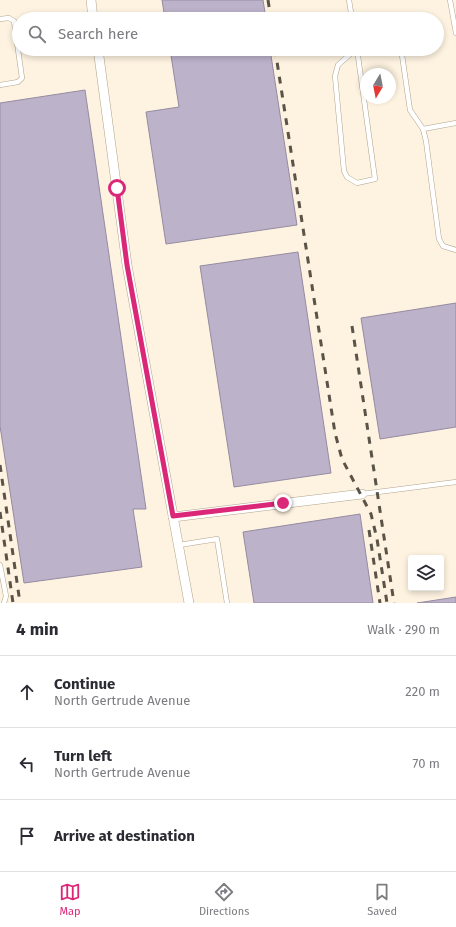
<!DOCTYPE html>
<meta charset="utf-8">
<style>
:root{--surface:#fff;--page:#f7f7f7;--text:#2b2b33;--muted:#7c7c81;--line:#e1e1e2;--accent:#db2777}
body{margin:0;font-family:"Fira Sans",sans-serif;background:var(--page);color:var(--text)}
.controls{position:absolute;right:12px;bottom:12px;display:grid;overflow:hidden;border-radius:4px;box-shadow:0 2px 6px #0003}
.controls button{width:36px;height:36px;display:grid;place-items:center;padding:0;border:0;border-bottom:1px solid var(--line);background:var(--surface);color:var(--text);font:20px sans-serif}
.compass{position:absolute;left:360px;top:68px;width:36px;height:36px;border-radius:50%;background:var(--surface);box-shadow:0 2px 6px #0003;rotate:190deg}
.stop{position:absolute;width:12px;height:12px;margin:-9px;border:3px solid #db2777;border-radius:50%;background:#fff}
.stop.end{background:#db2777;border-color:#fff;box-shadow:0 1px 4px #0008}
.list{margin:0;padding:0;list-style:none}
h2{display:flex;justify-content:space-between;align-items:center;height:52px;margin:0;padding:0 16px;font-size:17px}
h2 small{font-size:13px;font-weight:400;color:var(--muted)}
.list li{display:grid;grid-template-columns:26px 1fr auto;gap:12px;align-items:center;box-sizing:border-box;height:72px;padding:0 16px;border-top:1px solid var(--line)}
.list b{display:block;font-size:15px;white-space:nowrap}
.list p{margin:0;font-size:13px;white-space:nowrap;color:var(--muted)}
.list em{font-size:13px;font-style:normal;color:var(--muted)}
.icon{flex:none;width:22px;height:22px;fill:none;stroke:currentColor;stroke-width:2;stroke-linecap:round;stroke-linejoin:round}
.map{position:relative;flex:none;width:456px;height:603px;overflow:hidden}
.search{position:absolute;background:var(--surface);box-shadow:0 2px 6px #0003;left:12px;right:12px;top:12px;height:44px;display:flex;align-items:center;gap:10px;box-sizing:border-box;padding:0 14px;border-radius:22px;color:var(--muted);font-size:15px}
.sheet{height:268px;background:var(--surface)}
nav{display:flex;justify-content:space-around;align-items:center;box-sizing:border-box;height:56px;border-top:1px solid var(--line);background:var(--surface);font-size:11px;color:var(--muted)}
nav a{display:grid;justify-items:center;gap:2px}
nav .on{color:var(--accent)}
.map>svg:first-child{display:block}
.building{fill:#bcb2ca;stroke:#958ba1}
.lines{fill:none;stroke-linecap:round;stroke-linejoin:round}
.lane-casing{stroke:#b1a48e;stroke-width:5.5}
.street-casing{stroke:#b1a48e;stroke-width:10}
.lane{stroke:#fff;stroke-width:4.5}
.street{stroke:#fff;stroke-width:9}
.rail{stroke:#5a5348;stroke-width:3;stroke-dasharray:7 7;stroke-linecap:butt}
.route{stroke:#db2777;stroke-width:5}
</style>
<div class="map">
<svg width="456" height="603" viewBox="0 0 456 603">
<rect width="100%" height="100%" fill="#fef3e0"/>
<g class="building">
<path d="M 162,0 L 263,0 L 266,19 L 165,19 Z"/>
<path d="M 170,49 L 270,49 L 297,225 L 166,244 L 146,112 L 179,107 Z"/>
<path d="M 85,90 L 146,509 L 133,509 L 142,567 L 24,583 L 0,426 L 0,103 Z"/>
<path d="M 298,252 L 331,473 L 234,487 L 200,266 Z"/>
<path d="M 456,303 L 456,427 L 380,439 L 361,318 Z"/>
<path d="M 360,514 L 373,603 L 254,603 L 243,532 Z"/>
<path d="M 456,597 L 456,603 L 417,603 Z"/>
</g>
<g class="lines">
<defs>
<g id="lane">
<path d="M 349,0 L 352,19"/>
<path d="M 450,0 L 456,33"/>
<path d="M 0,19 L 9,18 L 14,21 L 22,78 L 18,82 L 0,85"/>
<path d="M 356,49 L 338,65 L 335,76 L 344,171 L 347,177 L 357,183 L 375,179 L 357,49"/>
<path d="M 402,55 L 410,110 L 423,129 L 456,123"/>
<path d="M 423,129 L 426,141 L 439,239 L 443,246 L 456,250"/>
<path d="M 362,494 L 456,482"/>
<path d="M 179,545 L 217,539 L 227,603"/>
<path d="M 0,565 L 6,596 L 4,603"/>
</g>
<g id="street">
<path d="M 91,0 L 93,19"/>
<path d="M 98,49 L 127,265 L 189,603"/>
<path d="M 173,517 L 362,494"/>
</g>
</defs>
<use href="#lane" class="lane-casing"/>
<use href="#street" class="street-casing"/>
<use href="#lane" class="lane"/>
<use href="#street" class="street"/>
<g class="rail">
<path d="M 268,0 L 271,19"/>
<path d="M 275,49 L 335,433 L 342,459 L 371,514 L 377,539 L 387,603"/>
<path d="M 352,326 L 394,603"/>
<path d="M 0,465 L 20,603"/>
<path d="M 0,512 L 13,603"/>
<path d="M 369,530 L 380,603"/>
</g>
</g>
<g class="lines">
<path class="route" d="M 117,188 L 127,265 L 173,516 L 283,503"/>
</g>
</svg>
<div class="controls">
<button><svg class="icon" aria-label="layers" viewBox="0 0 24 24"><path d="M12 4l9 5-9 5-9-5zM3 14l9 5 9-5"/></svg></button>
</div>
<svg class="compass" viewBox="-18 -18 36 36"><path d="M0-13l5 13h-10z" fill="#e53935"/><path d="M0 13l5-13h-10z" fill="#7c7c81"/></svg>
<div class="stop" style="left:117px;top:188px"></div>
<div class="stop end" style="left:283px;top:503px"></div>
<div class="search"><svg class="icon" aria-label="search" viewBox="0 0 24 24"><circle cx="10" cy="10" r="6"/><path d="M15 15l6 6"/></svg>Search here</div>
</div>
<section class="sheet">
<h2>4 min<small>Walk · 290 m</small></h2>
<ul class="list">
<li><svg class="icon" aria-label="ahead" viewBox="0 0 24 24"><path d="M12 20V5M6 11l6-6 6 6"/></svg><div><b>Continue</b><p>North Gertrude Avenue</p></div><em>220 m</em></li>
<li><svg class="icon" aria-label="left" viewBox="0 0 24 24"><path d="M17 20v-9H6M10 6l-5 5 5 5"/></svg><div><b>Turn left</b><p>North Gertrude Avenue</p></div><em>70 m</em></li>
<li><svg class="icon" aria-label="arrive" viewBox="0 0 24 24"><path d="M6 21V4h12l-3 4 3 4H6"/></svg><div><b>Arrive at destination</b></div></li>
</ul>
</section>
<nav>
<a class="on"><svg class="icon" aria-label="map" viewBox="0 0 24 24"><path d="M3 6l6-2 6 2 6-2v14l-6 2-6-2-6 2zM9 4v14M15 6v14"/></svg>Map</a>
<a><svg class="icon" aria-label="directions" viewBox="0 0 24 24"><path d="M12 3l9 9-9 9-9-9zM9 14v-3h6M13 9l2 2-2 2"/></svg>Directions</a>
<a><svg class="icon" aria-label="saved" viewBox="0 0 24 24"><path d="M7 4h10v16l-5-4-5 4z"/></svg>Saved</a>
</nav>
